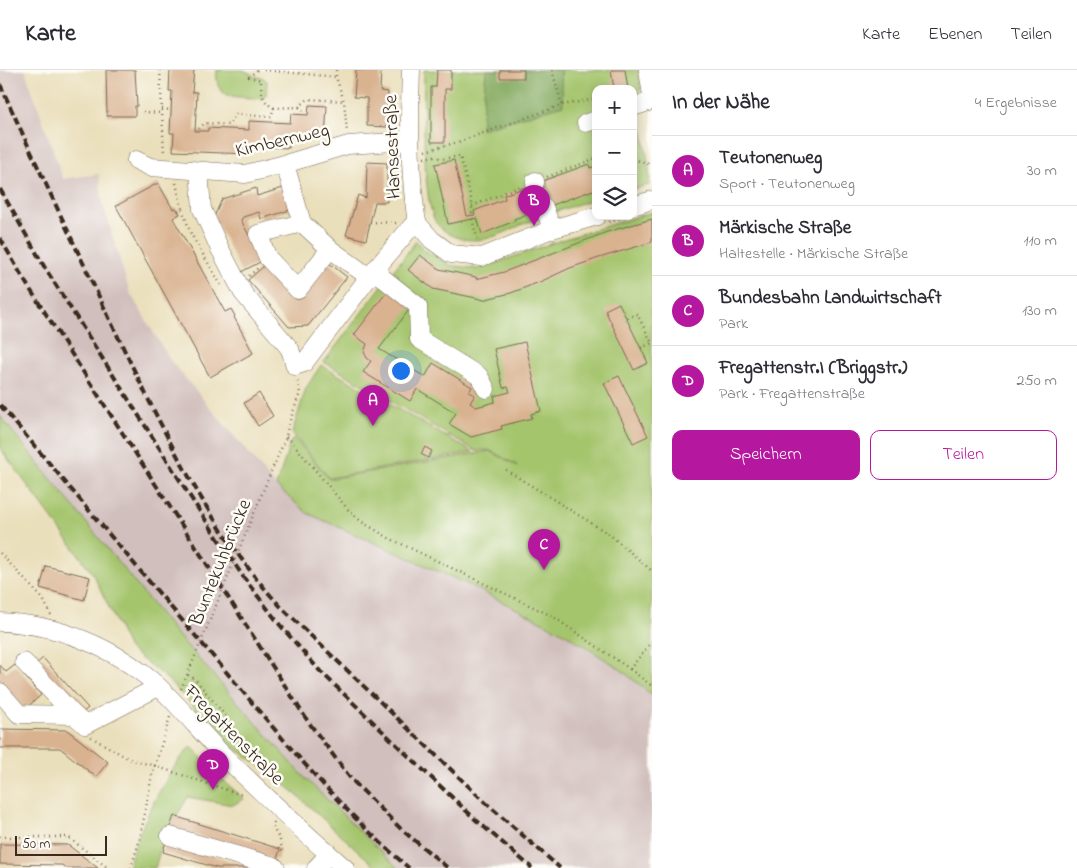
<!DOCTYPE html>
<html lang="de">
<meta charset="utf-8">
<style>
:root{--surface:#fff;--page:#f2f2f3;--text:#2b2b33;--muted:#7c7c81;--line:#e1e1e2;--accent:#b5179e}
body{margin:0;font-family:"Indie Flower",sans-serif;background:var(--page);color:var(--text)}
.controls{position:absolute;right:15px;top:15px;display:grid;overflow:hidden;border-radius:10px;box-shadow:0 2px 12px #0003}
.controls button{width:45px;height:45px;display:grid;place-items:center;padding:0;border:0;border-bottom:1px solid var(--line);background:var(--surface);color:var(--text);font:25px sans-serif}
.scale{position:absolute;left:15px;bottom:12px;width:92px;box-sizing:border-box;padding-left:5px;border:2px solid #3b2a1e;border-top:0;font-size:14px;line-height:18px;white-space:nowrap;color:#3b2a1e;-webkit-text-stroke:4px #fdfcf7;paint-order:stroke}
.you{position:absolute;left:400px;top:300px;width:18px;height:18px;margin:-12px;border:4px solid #fff;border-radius:50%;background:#1a73e8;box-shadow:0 0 0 8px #1a73e833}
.badge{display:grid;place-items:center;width:32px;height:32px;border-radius:50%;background:var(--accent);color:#fff;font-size:16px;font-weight:700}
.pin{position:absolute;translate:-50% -41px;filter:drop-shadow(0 1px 2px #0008)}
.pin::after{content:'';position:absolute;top:26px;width:18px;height:15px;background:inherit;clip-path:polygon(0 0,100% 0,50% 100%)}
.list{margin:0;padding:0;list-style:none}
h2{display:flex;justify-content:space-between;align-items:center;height:65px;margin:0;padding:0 20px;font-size:21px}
h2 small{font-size:16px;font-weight:400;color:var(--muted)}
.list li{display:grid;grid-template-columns:32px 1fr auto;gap:15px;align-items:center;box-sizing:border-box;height:70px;padding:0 20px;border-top:1px solid var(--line)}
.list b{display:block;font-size:19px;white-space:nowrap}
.list p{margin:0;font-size:16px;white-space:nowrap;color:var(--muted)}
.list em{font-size:16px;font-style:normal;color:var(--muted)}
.actions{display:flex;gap:10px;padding:15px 20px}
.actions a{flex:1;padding:11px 0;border:1px solid var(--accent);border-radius:10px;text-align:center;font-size:18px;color:var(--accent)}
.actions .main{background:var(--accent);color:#fff}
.icon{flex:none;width:28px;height:28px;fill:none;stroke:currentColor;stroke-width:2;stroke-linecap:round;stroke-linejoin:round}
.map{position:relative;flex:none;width:652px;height:798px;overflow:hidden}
header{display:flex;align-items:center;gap:30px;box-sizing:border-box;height:70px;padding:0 25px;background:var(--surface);border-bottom:1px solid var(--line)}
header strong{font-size:24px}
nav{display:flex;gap:28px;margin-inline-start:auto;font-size:18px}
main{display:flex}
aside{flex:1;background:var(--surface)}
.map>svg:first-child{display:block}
.industrial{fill:#d1bfbd}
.green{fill:#a5c56d;stroke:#707846}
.forest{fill:#84aa60;stroke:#606a3f}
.building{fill:#d9b290}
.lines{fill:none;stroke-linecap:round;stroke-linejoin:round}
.minor-tunnel{stroke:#c7bb9c;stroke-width:18;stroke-dasharray:18 9;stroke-linecap:butt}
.minor-casing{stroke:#786955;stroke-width:19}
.path{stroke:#786955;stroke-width:2.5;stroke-dasharray:1 4;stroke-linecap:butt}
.minor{stroke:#fff;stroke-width:18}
.rail{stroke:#3b2a1e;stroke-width:4;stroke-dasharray:8 4;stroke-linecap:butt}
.path-bridge{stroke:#786955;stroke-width:2.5;stroke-dasharray:1 4;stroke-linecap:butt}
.labels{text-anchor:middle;stroke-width:5;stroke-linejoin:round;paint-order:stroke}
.street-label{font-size:20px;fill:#3b2a1e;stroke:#fdfcf7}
</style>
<header>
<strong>Karte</strong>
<nav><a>Karte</a><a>Ebenen</a><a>Teilen</a></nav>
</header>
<main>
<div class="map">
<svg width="652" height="798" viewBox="0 0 652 798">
<rect width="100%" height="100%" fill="#fdfcf7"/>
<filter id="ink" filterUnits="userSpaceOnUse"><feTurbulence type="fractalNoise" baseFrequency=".02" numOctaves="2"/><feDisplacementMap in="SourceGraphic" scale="10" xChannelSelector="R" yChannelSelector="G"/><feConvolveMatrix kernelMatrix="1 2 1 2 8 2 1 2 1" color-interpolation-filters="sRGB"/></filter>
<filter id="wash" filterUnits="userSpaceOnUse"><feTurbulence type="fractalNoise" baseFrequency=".0096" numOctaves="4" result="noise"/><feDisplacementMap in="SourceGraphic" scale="20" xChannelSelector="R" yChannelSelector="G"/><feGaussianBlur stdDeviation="1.12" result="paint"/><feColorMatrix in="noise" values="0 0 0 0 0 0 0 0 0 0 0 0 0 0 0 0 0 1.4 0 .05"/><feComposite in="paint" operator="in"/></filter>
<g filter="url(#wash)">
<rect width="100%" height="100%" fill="#eadfbb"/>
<path class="industrial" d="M 0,0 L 25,0 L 63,109 L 99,104 L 102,131 L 130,223 L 170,290 L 276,416 L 564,563 L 620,599 L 652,625 L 652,798 L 398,798 L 305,708 L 174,561 L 0,346 Z"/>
<g class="green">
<path d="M 217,0 L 244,0 L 256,7 L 262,7 L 267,11 L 266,25 L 261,29 L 229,26 C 217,21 216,11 217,0 Z"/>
<path d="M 424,0 L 638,0 L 641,18 L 635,31 C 640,48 652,100 649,115 L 633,119 L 633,19 L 596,19 L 596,129 C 570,136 546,145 521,155 C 510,160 500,165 489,168 C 471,173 450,169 437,154 C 421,134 424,29 424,0 Z"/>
<path d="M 652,142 L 652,625 L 620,599 L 564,563 L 467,514 L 307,443 L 276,416 L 291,371 L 294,368 L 329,409 L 490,381 L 518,396 L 489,380 L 476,381 L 324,292 L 416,171 L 424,180 L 449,195 L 479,199 L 564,169 Z"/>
<path d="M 321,295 L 473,382 L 329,408 L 292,363 L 306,318 Z"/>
<path d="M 0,346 L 174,561 L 305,708 L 398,798 L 377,798 L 279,709 L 229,674 L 166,608 L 129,579 L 93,504 L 0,378 Z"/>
<path d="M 191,676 L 209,696 L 203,703 L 216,714 L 222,709 L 244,729 L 233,735 L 188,727 L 164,767 L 155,798 L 128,798 C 138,760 164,705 191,676 Z"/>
</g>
<path class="forest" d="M 486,0 L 561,0 L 563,35 L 481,59 Z"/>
<g id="blocks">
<g class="building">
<path d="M 106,0 L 135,0 L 137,36 L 135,36 L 135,46 L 107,46 Z"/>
<path d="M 170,0 L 194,0 L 192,22 L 197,22 L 195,61 L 208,61 L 208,58 L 249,60 L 249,51 L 290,53 L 291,44 L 308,45 L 309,35 L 327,36 L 325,68 L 289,66 L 289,78 L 248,76 L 248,84 L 173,81 L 174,63 L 170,63 L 172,21 L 169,21 Z"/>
<path d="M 356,0 L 381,0 L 380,21 L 388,22 L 387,57 L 367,56 L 367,28 L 354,27 Z"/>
<path d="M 437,0 L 451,0 L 451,19 L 445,19 L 445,72 L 431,72 L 431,17 L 436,17 Z"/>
<rect x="500" y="0" width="24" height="8"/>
<path d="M 611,0 L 625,0 L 628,19 L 614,19 Z"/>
<path d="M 454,90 L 467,146 L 475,145 L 474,141 L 505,129 L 504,125 L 589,94 L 590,98 L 596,96 L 596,119 L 514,149 L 515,151 L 482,164 L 477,148 L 448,154 L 435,94 Z"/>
<path d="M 367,92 L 387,93 L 387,132 L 375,132 L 366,170 L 346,165 L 358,125 L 366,128 Z"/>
<path d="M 158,113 L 173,139 L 176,138 L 180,144 L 173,148 L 225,242 L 231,239 L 235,246 L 234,247 L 253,283 L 210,307 L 116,136 Z"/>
<path d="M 256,118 L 257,126 L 283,118 L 290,140 L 261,149 L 259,142 L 243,147 L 241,150 L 262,191 L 241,202 L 214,147 L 222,129 Z"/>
<path d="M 652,149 L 652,172 L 599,188 L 570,198 L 542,211 L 511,223 L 482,230 L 481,229 L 433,219 L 408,200 L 420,185 L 439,199 L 476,207 L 476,209 L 504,202 L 607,162 Z"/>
<path d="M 329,193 L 347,207 L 308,256 L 289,257 L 248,210 L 265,195 L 296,229 L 300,229 Z"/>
<path d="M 389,219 L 412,236 L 379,279 L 425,307 L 433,293 L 472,317 L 469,322 L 475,325 L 470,333 L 476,337 L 495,332 L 494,326 L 510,322 L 508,317 L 503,318 L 494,279 L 525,272 L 541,341 L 531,344 L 532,348 L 501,356 L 502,359 L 471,367 L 449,354 L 456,343 L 417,319 L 410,331 L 363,302 L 371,291 L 367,288 L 364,282 L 367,274 L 354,265 Z"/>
<path d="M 619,233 L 648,293 L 634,300 L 605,240 Z"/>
<path d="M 619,306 L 648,366 L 633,373 L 604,313 Z"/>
<path d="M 259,323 L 273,346 L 258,356 L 244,333 Z"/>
<path d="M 425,377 L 432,381 L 428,388 L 421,384 Z"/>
<path d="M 46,496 L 90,507 L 84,530 L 40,518 Z"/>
<path d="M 43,588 L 88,638 L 80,645 L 35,595 Z"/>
<path d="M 0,595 L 6,602 L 15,595 L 41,625 L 24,640 L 0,613 Z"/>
<path d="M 0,659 L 67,660 L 108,692 L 96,707 L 60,678 L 0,678 Z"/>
<path d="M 174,746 L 280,779 L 277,790 L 170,757 Z"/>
<path d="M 166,771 L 254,798 L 217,798 L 163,782 Z"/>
<path d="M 0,774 L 68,775 L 98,798 L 66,798 L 62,795 L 0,794 Z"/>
</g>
</g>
</g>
<g filter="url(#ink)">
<use href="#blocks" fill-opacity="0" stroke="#786955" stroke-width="1"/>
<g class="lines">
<path class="minor-tunnel" d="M 535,113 L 544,137"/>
<defs>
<g id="minor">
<path d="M 411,0 C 409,51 409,102 417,153"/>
<path d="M 648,0 L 652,26"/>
<path d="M 633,37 L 652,31"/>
<path d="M 586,53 L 596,50"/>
<path d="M 136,90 L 150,97 L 164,98 L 245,104 L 285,94 L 348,75 L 409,71"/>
<path d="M 285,94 L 302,153 L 330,179 L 369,207"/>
<path d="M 199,101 L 202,139 L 219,177 L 243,223 L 290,279 L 295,296 L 304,293 L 369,207 L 411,157 L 417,153"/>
<path d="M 535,111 L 535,113"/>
<path d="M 633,136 L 652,130"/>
<path d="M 544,137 L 552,159"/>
<path d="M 302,153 L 258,164 L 268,188 L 298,220 L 330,179"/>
<path d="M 417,153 L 432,170 L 451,184 L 482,187 L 552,159 L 597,146"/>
<path d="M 374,201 L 418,236 L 419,269 L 479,306 L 486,319"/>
<path d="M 0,552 C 58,554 114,577 158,616 C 181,638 201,662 223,685 C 263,724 303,762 345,798"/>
<path d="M 24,592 L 74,645"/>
<path d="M 0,622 L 19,644 L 74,645 L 85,655 L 158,617"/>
<path d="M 170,766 L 274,796 L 276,798"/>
<path d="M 316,798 L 329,784"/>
</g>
</defs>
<use href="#minor" class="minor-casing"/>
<g class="path">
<path d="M 160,0 L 164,84"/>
<path d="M 257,0 L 249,7 L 261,10 C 261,22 262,32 274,38"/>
<path d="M 264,0 L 336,7"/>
<path d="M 336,0 L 336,7 L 344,31 L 347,62"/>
<path d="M 552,0 L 562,35"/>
<path d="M 299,37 L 306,43"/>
<path d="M 162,39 L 171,40"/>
<path d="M 143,42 L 162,43"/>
<path d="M 199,59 L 205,53 L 229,55 L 236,44 L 271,47 L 274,38 L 299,37 L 308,29 L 344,31"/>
<path d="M 425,81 L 458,72 L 562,35 L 596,29"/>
<path d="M 424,88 L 434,86 L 442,89 L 460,86 L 472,132 L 472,145"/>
<path d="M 633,89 L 652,95"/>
<path d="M 547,107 L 594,89 L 596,92"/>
<path d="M 176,113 L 182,139 L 178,141"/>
<path d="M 472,136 L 521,116"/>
<path d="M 182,139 L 191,164 L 221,215"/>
<path d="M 472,149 L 478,171"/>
<path d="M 370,152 L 396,153"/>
<path d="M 609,152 L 625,147"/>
<path d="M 249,206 L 258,198"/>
<path d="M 627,248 L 637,244 L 652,273"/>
<path d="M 641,278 L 652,273"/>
<path d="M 286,367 L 291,371 L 351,443 L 362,452 L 389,468 L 552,546 L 630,599 L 652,571"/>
<path d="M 273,397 L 285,370 L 289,353 L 300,323 L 297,309"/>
<path d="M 506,400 L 609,464 L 652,501"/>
<path d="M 0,483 L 43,529 L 51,545"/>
<path d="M 630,599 L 652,616"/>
<path d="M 188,605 L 195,609 L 233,655 L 228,662 L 206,643"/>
<path d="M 181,619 L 191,596"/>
<path d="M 91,667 L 129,689 L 155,696 L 242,725"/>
<path d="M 274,752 L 273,758 L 280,770 L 283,784"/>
<path d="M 0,767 L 68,767 L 108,798"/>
<path d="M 131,798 L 140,769 L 152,705 L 170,647"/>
</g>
<use href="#minor" class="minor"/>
<g class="rail">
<path d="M 0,14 C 39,101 80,186 120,271 C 165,364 211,462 282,538 L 487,734 L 560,798"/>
<path d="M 0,119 L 45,198 L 193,431 L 244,508 L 280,555 L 319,600 L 400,678 L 476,750 L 532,798"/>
<path d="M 0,168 L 26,213 L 307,650 L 351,709 L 402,760 L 448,798"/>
<path d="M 0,335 C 72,420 144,506 217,591 C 278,663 337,737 409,798"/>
</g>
<path class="path-bridge" d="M 191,596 L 273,397"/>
</g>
</g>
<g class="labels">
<g class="street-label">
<text transform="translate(282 69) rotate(-13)" y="7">Kimbernweg</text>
<text transform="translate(391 77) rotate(-92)" y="7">Hansestraße</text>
<text transform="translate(219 492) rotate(-68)" y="7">Buntekuhbrücke</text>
<text transform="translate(235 664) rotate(45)" y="7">Fregattenstraße</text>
</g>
</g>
</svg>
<div class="controls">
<button>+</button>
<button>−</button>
<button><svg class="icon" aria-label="layers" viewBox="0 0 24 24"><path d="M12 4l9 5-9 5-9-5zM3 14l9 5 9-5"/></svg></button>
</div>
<div class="scale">50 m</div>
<div class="you"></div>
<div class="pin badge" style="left:373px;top:356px">A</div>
<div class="pin badge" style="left:534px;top:156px">B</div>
<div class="pin badge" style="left:544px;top:500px">C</div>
<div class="pin badge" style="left:213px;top:720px">D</div>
</div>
<aside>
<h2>In der Nähe<small>4 Ergebnisse</small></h2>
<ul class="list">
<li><span class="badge">A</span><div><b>Teutonenweg</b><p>Sport · Teutonenweg</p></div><em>30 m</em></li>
<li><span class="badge">B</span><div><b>Märkische Straße</b><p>Haltestelle · Märkische Straße</p></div><em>110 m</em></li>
<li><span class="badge">C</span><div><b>Bundesbahn Landwirtschaft</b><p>Park</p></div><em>130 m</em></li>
<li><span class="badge">D</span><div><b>Fregattenstr.I (Briggstr.)</b><p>Park · Fregattenstraße</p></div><em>250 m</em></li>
</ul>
<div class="actions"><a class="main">Speichern</a><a>Teilen</a></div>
</aside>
</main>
